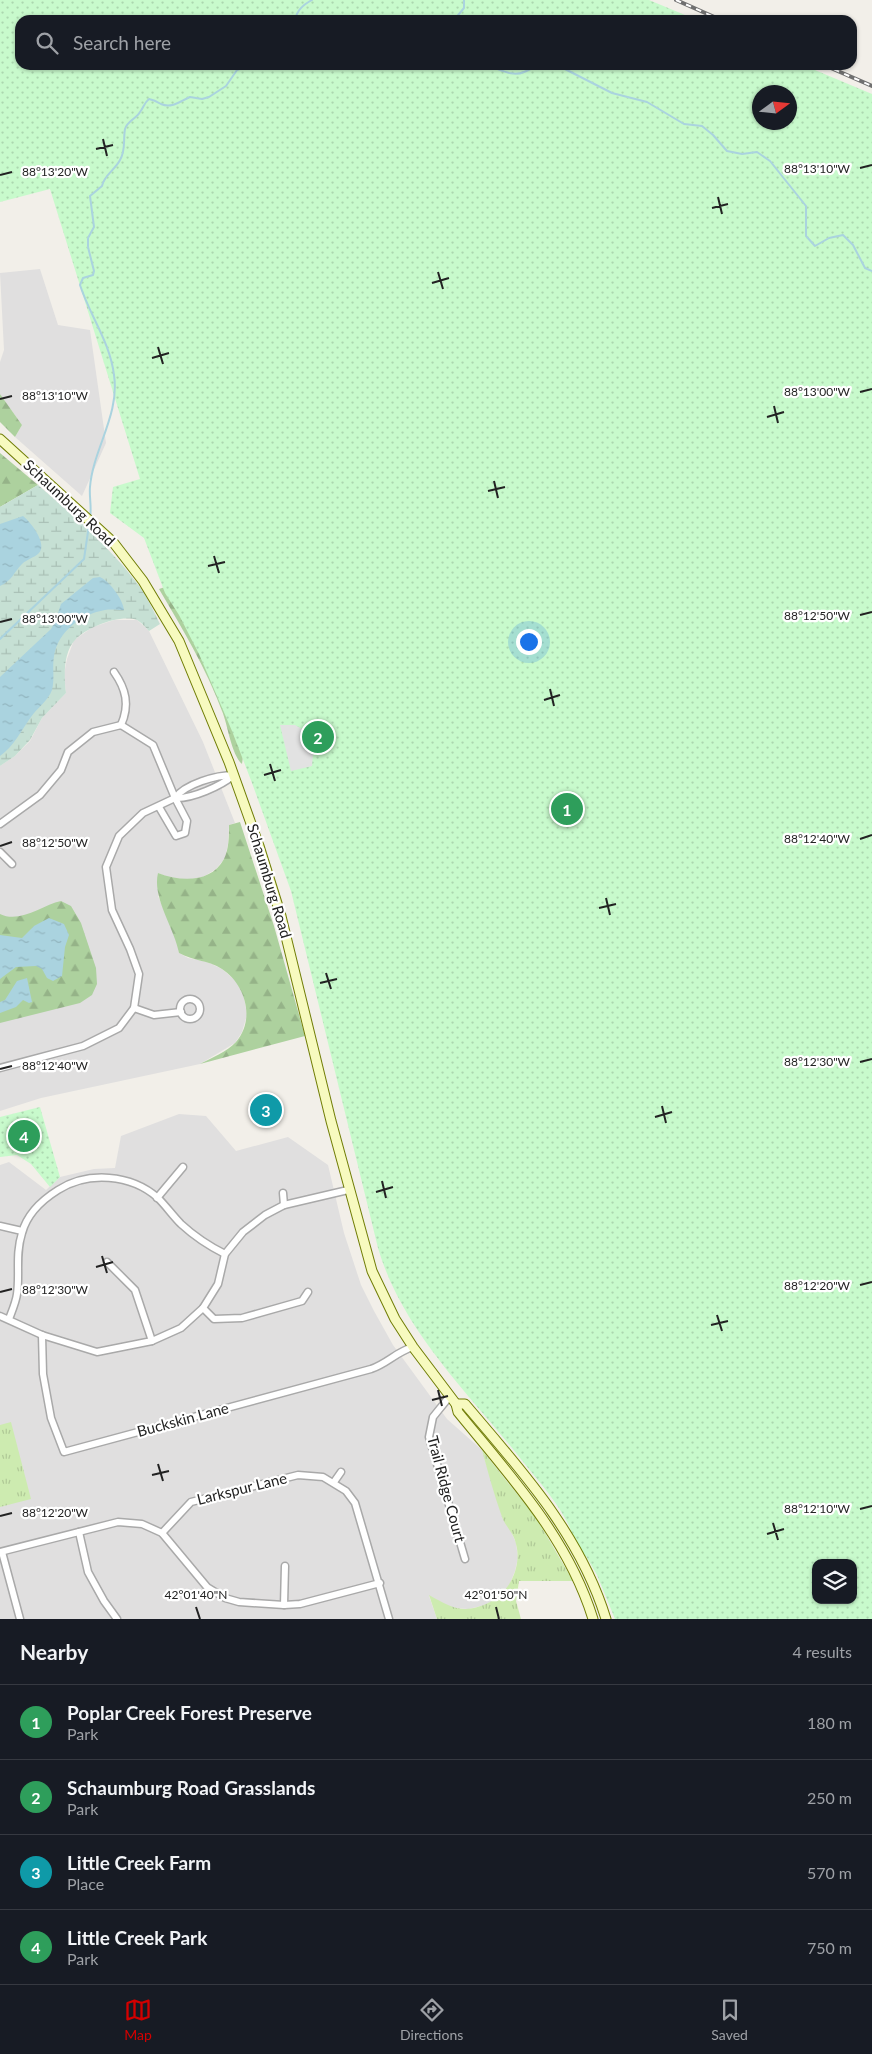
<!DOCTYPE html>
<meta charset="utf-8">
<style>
:root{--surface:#171b24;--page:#242831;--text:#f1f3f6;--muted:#9ea1a6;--line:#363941;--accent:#d40000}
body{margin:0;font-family:Lato,sans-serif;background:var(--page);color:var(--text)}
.controls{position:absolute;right:15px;bottom:15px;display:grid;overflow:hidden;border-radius:10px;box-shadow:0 1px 4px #0004}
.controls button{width:45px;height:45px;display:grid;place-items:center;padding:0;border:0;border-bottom:1px solid var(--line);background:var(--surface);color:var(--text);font:25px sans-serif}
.compass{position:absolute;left:752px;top:85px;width:45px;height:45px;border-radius:50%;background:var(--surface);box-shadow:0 1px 4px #0004;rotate:75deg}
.you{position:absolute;left:528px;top:641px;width:18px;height:18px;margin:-12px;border:4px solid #fff;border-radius:50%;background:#1a73e8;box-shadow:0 0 0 8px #1a73e833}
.badge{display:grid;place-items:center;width:32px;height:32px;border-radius:50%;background:var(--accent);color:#fff;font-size:16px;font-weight:700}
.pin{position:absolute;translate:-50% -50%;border:2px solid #fff;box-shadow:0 1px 5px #0006}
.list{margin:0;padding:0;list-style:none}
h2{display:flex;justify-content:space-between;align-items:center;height:65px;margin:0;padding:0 20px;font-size:21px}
h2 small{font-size:16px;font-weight:400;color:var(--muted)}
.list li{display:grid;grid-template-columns:32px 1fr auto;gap:15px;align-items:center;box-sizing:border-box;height:75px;padding:0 20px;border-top:1px solid var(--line)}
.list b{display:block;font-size:19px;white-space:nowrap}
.list p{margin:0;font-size:16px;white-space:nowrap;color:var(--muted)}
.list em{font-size:16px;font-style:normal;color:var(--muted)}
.icon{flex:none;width:28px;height:28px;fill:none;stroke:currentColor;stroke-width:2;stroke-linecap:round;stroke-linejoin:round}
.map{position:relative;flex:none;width:872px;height:1619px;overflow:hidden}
.search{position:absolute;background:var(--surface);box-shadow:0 1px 4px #0004;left:15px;right:15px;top:15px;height:55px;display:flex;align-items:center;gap:12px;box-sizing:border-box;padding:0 18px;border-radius:15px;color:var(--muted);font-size:19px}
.sheet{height:365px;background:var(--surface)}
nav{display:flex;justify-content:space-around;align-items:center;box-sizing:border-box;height:70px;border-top:1px solid var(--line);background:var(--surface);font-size:14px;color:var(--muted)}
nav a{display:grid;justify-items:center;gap:2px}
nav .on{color:var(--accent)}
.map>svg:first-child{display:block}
.residential{fill:#e0dfdf}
.grass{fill:url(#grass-tufts)}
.forest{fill:url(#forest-firs)}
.wetland{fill:url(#wetland-marsh)}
.park{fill:url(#park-dots);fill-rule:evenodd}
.parking{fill:#e2e2e2}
.water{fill:url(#water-ripples)}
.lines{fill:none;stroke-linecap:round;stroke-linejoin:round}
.stream{stroke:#aad3df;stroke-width:2}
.minor-casing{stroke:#a9a9a9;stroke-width:9}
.secondary-casing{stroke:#707d05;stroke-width:11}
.minor{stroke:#fff;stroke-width:6}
.secondary{stroke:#f7fabf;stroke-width:9}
.rail-casing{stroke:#707070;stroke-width:4}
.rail{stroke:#fff;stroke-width:2;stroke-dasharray:5.5;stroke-linecap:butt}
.ticks{fill:none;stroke:#222;stroke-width:2}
.labels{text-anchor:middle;stroke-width:4.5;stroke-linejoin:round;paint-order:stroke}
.street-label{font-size:15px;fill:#222;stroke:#fff}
.ticks-label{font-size:12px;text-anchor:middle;fill:#222;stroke:#fff;stroke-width:4.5;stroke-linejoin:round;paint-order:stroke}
</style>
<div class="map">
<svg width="872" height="1619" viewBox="0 0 872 1619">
<defs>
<pattern id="grass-tufts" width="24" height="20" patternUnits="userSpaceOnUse" patternTransform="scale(1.25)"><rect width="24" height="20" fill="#cdebb0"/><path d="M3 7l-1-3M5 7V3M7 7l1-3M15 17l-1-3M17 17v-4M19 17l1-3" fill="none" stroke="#b0c997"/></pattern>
<pattern id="forest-firs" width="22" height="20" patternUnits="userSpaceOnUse" patternTransform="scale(1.25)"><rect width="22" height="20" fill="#add19e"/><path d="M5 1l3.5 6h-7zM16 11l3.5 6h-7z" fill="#95b388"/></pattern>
<pattern id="wetland-marsh" width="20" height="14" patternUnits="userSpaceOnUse" patternTransform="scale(1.25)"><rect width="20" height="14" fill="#c6e0d4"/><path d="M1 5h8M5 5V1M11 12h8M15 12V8" fill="none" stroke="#aac0b6"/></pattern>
<pattern id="park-dots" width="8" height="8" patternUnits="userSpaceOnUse" patternTransform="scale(1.25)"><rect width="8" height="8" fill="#c8facc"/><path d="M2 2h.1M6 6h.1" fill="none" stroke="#acd6af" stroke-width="1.8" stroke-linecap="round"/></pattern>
<pattern id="water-ripples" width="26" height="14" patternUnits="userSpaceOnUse" patternTransform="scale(1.25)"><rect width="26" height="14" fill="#aad3df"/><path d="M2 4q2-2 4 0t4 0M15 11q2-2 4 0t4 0" fill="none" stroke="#92b5bf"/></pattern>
</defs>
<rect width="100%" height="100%" fill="#f2efe9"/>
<g class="residential">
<path d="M 40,269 L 58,325 L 90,330 L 106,443 L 82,496 L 15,437 L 22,425 L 0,394 L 0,362 L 4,350 L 0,273 Z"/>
<path d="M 114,620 L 137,620 L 149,631 L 203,742 L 235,823 L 229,825 L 228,844 L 225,858 L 216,869 L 203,877 L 186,880 L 170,878 L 158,873 L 158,896 L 176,938 L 179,953 L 188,958 L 207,962 L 222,969 L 237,982 L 244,997 L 247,1015 L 242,1032 L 235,1043 L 200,1064 L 41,1098 L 0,1111 L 0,766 L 15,756 L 30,741 L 42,718 L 66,693 L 64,674 L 67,659 L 74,640 L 93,627 Z"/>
<path d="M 179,1114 L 206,1116 L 236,1151 L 288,1137 L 328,1165 L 344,1233 L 361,1285 L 374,1311 L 393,1345 L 447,1419 L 482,1450 L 503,1519 L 510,1529 L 516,1543 L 518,1558 L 515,1571 L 509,1586 L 500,1597 L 485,1605 L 469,1609 L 452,1608 L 429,1596 L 437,1619 L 0,1619 L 0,1165 L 9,1162 L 46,1190 L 60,1177 L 94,1169 L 115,1168 L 121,1136 Z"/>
</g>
<g class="grass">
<path d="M 11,1422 L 31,1499 L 0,1507 L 0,1425 Z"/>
<path d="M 482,1450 L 537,1519 L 573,1581 L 519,1581 L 516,1601 L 521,1619 L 437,1619 L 429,1595 C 452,1608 464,1615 490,1602 C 510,1592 522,1566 516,1544 C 514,1533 505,1526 502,1517 C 494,1495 488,1472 482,1450 Z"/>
</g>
<g class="forest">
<path d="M 0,394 L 22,425 L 15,437 L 0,422 Z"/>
<path d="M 0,453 L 38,485 L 0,507 Z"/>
<path d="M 165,587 L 171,589 L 244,749 L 242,764 C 231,754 228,725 222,711 C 206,668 182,628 159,589 Z"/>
<path d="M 240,822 L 274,926 L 305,1036 L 200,1064 C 211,1058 227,1052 236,1042 C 256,1019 245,984 222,969 C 208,960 193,961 179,953 C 174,927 152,898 158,873 C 181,882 211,883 224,859 C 229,849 229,836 229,825 Z"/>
<path d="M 61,901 L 71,906 L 81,923 L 96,968 L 97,984 L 92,995 L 80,1003 L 0,1023 L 0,914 C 20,924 42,905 61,901 Z"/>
</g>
<path class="wetland" d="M 38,485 C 74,516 111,548 140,587 C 148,598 154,612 160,624 L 149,631 C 146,628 141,622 137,620 C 120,614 87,627 75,640 C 63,653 64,677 66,693 L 42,718 L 30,740 L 15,756 L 0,766 L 0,507 Z"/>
<g class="park">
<path d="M 0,0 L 649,0 L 697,20 L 20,20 L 20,65 L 803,65 L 872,94 L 872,1619 L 615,1619 L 597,1575 L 586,1556 L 579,1557 C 576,1548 573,1538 570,1528 C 560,1505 540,1483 524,1463 C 471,1395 403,1333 378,1248 L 291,891 L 252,783 L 232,731 L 199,654 L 179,615 L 165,593 L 144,538 L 110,513 L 113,487 L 140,479 L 50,189 L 0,202 ZM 760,92 L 790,92 L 790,122 L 760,122 ZM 816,1563 L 853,1563 L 853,1600 L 816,1600 Z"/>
<path d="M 40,1107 L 60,1177 L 50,1187 L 31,1164 L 17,1155 L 0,1157 L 0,1117 Z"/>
</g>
<path class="parking" d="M 280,725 L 295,725 L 304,730 L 313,754 L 312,766 L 291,771 Z"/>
<g class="water">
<path d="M 23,516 C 30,521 48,544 39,553 C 34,558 27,559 22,564 C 13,573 13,580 0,586 L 0,524 Z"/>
<path d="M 100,577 C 109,581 123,599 124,610 C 118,610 111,609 105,610 C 82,614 58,631 54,656 C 52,667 55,679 52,690 C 48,701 37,708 31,717 C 21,731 14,746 0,756 L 0,677 L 51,629 L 55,622 L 61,604 L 93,578 Z"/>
<path d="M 49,918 L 64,924 L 69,935 L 65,947 L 62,976 L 53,981 L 47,978 L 42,969 L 36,966 L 16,967 L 0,979 L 0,935 L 22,938 L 34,926 Z"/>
<path d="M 27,978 L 32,1002 L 29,1003 L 23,1000 L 16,1007 L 0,1013 L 0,1002 L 5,1000 L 17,981 Z"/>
</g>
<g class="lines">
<g class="stream">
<path d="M 295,20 C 297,10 303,5 312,0"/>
<path d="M 454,20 L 464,8 L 464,0"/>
<path d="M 484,65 C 497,67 511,78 524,72 C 529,70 534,67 539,65"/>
<path d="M 557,65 L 612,93 L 647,102 L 684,124 L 702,126 L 713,135 L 727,151 L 742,154 L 757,152 L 770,161 L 806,206 L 806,236 L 815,246 L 829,238 L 843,235 L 853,245 L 865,268 L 872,271"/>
<path d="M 90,518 C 92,507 89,497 90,487 C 93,449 120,415 114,375 C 110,342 90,316 80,285 L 83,278 L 93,275 L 94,271 L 88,247 L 88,238 L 94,227 L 90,196 L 102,186 C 104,175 115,170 120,160 C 126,150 123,140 125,129 C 127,121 136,119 140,112 C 144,107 144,103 149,99 C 154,100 156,101 161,104 C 172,109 180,101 190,97 L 202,99 L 209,97 L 226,86 L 237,70 L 250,65"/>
<path d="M 0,639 L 84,559 L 89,525"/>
</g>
<defs>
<g id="minor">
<path d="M 114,672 C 126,689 130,705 121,725"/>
<path d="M 175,798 C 185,784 216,775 234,775"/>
<path d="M 175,798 C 192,799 221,786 234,775"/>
<path d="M 159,807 L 176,836 L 185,833 L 187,821 L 175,798"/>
<path d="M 0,824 L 40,795 L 61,770 L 68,752 L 93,732 L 121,725 L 153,745 L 175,798 L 143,813 L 119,836 L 106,867 L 112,910 L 130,949 L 139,974 L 134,1008 L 119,1028 L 83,1046 L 0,1068"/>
<path d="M 0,852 L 12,864"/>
<circle cx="190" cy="1009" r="10"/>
<path d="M 134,1008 L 154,1015 L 181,1012"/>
<path d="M 283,1193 L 284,1205"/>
<path d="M 157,1198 L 183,1167"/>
<path d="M 0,1226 L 22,1231"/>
<path d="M 107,1262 L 135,1290 L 152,1341"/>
<path d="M 203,1308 L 214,1319 L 242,1318 L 302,1301 L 308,1292"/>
<path d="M 0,1316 L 42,1335 L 97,1352 L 152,1341 L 181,1328 L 203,1308 L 218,1284 L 225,1254 L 243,1232 L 265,1215 L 284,1205 L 348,1190"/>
<path d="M 9,1319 C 12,1311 16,1302 17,1294 C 20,1273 15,1255 22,1233 C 27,1214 42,1200 58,1190 C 88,1171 131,1174 158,1198 C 166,1206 173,1216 181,1224 C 194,1236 209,1246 225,1254"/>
<path d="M 42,1335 L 43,1374 L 51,1418 L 64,1452 L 371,1369 C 388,1363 396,1352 413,1347"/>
<path d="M 450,1396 L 433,1417 L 429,1437 L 465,1559"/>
<path d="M 334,1482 L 341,1472"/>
<path d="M 79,1532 L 88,1572 L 104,1601 L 117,1619"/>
<path d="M 162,1533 L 191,1502 L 298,1475 L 323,1477 L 346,1491 L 355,1503 L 389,1619"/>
<path d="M 0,1552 L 118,1522 L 142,1524 L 162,1533 L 207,1587 L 225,1598 L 239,1602 L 284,1605 L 300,1604 L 380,1583"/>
<path d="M 2,1552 L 20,1619"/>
<path d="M 284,1605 L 285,1566"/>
</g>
<g id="secondary">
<path d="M 0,439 L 113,542 L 143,581 L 179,641 L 229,762 L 259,846 L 281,916 L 331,1121 L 372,1271 L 395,1319 L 413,1347 L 456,1404 L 458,1412 C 511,1477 568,1538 593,1619"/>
<path d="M 456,1404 L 465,1404 C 521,1470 580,1534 606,1619"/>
</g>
</defs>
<use href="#minor" class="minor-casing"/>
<use href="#secondary" class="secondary-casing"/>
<use href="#minor" class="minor"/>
<use href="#secondary" class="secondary"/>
<defs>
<g id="rail">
<path d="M 676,0 L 721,20"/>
<path d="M 824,65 L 872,86"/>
</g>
</defs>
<use href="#rail" class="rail-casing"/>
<use href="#rail" class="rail"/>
</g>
<path class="ticks" d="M 103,139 L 107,156M 96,149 L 113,145M 860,168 L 872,165M 0,175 L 12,172M 718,197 L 722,214M 712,208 L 728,204M 438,272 L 443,289M 432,283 L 449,278M 158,347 L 163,364M 152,358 L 169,353M 860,392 L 872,389M 0,399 L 12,396M 774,406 L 778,423M 767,417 L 784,412M 494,481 L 498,498M 488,491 L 505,487M 214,556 L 219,573M 208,566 L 225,562M 860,615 L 872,612M 0,622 L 12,619M 550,689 L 554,706M 544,700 L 560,695M 270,764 L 275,781M 264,775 L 281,770M 860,839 L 872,835M 0,846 L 12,842M 606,898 L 610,915M 599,908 L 616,904M 326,973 L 331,989M 320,983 L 337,979M 860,1062 L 872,1059M 0,1069 L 12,1066M 662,1106 L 666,1123M 655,1117 L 672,1112M 382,1181 L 386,1198M 376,1192 L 393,1187M 102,1256 L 107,1273M 96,1267 L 113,1262M 860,1285 L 872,1282M 0,1292 L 12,1289M 717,1315 L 722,1331M 711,1325 L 728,1321M 438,1390 L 442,1406M 432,1400 L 448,1396M 158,1464 L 163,1481M 152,1475 L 169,1471M 860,1509 L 872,1506M 0,1516 L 12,1513M 773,1523 L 778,1540M 767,1534 L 784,1529M 196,1607 L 200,1619M 496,1607 L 499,1619"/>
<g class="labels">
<g class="street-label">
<text transform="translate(69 503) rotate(43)" y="5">Schaumburg Road</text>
<text transform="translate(269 881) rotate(73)" y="5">Schaumburg Road</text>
<text transform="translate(183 1420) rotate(-15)" y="5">Buckskin Lane</text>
<text transform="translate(242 1489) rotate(-14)" y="5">Larkspur Lane</text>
<text transform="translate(446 1489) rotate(75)" y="5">Trail Ridge Court</text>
</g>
</g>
<g class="ticks-label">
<text x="817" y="173">88°13'10"W</text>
<text x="55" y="176">88°13'20"W</text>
<text x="817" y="396">88°13'00"W</text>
<text x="55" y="400">88°13'10"W</text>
<text x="817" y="620">88°12'50"W</text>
<text x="55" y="623">88°13'00"W</text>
<text x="817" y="843">88°12'40"W</text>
<text x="55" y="847">88°12'50"W</text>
<text x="817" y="1066">88°12'30"W</text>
<text x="55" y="1070">88°12'40"W</text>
<text x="817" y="1290">88°12'20"W</text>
<text x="55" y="1294">88°12'30"W</text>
<text x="817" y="1513">88°12'10"W</text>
<text x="55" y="1517">88°12'20"W</text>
<text x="196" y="1599">42°01'40"N</text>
<text x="496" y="1599">42°01'50"N</text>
</g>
</svg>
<div class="controls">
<button><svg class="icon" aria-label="layers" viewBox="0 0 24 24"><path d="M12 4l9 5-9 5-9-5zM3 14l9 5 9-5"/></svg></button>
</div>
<svg class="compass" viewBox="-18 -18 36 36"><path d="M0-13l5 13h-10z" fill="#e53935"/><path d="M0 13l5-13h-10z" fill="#9ea1a6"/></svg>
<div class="you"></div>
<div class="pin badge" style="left:567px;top:809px;background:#2e9e5b">1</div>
<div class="pin badge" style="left:318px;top:737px;background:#2e9e5b">2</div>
<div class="pin badge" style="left:266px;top:1110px;background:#0f9aa8">3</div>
<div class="pin badge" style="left:24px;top:1136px;background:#2e9e5b">4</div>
<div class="search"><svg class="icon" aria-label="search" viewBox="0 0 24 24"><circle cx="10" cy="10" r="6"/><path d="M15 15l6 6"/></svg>Search here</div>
</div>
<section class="sheet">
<h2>Nearby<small>4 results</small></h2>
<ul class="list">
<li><span class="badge" style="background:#2e9e5b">1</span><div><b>Poplar Creek Forest Preserve</b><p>Park</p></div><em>180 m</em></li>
<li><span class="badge" style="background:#2e9e5b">2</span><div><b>Schaumburg Road Grasslands</b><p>Park</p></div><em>250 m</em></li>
<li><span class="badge" style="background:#0f9aa8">3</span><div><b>Little Creek Farm</b><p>Place</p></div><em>570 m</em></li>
<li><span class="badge" style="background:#2e9e5b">4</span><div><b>Little Creek Park</b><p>Park</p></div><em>750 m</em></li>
</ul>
</section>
<nav>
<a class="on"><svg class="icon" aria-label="map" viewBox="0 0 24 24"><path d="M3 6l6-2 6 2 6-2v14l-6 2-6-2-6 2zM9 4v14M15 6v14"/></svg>Map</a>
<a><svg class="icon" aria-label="directions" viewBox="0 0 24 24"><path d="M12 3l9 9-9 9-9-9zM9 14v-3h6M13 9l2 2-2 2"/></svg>Directions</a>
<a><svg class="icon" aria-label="saved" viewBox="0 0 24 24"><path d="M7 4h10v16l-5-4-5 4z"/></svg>Saved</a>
</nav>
